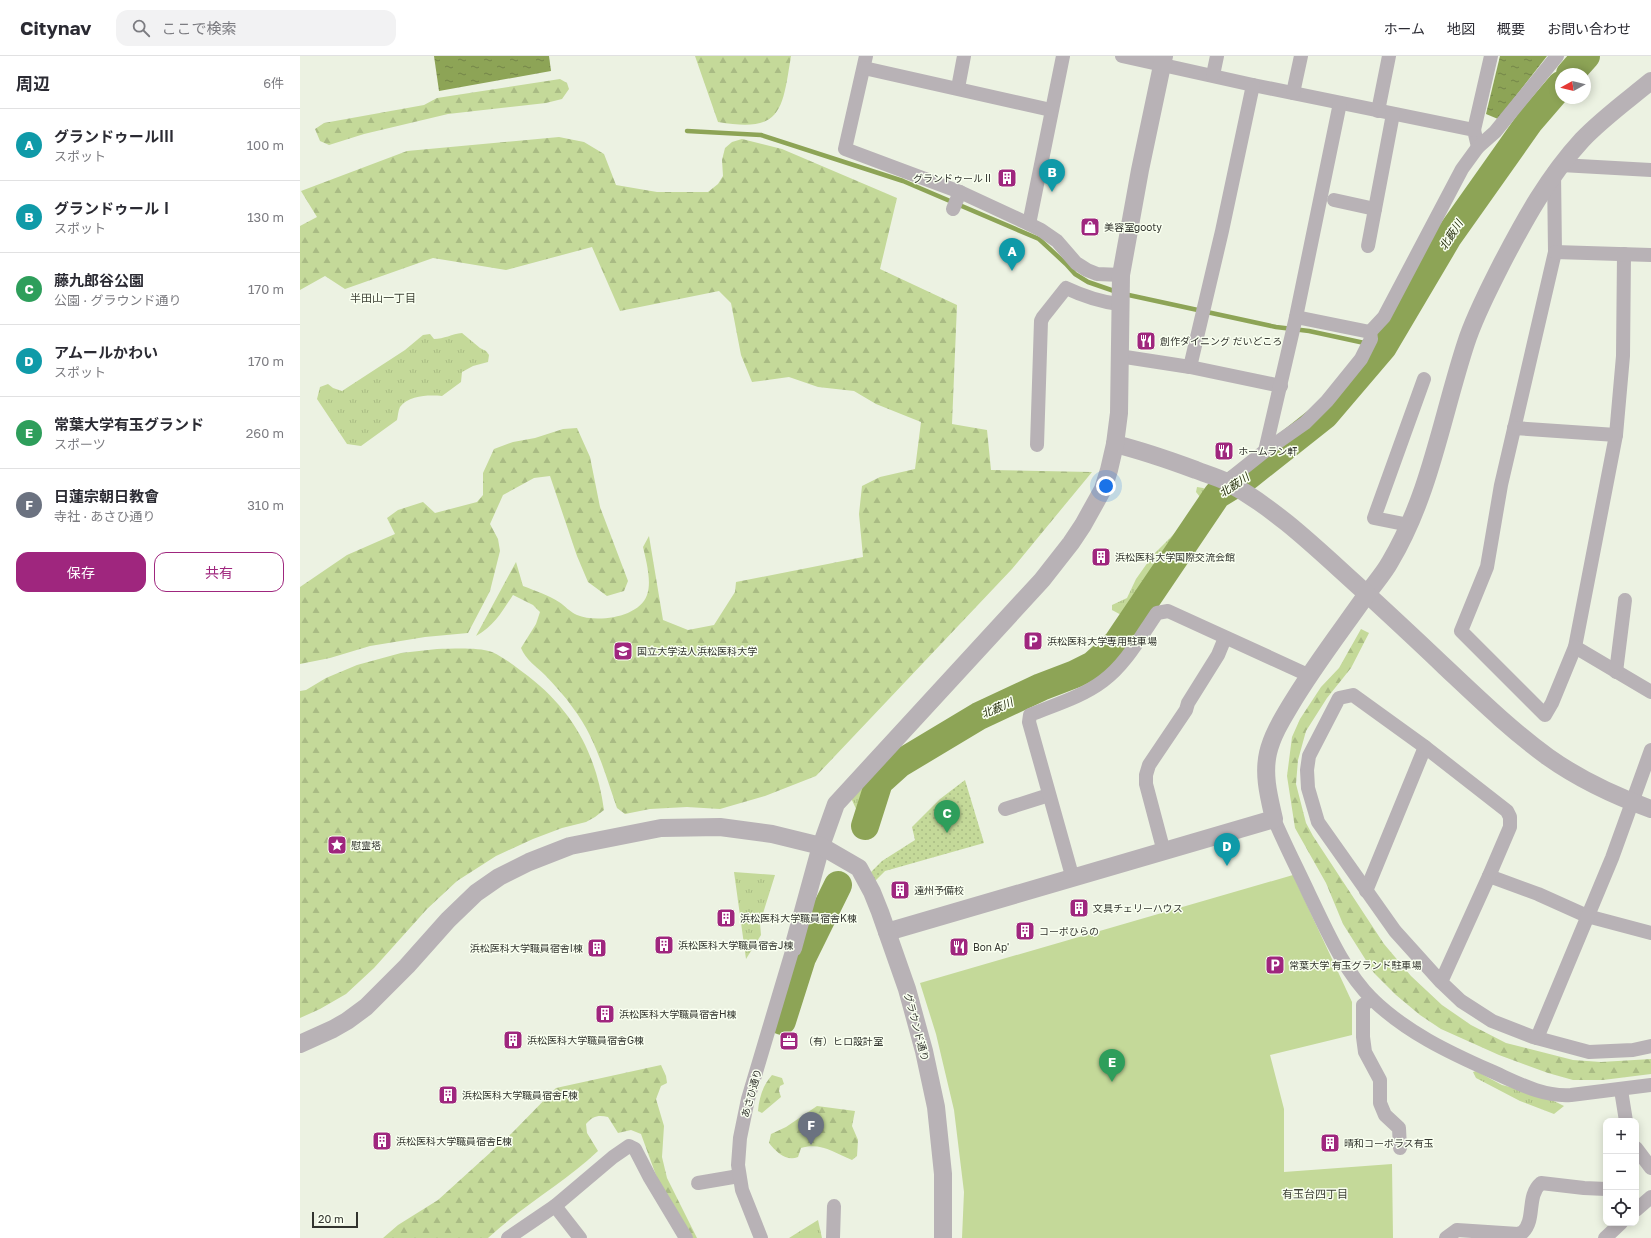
<!DOCTYPE html>
<html lang="ja">
<meta charset="utf-8">
<style>
:root{--surface:#fff;--page:#f2f2f3;--text:#2b2b33;--muted:#7c7c81;--line:#e1e1e2;--accent:#9f267e}
body{margin:0;font-family:"Golos Text","Noto Sans JP",sans-serif;background:var(--page);color:var(--text)}
.controls{position:absolute;right:12px;bottom:12px;display:grid;overflow:hidden;border-radius:8px;box-shadow:0 2px 10px #0003}
.controls button{width:36px;height:36px;display:grid;place-items:center;padding:0;border:0;border-bottom:1px solid var(--line);background:var(--surface);color:var(--text);font:20px sans-serif}
.compass{position:absolute;left:1255px;top:12px;width:36px;height:36px;border-radius:50%;background:var(--surface);box-shadow:0 2px 10px #0003;rotate:262deg}
.scale{position:absolute;left:12px;bottom:10px;width:46px;box-sizing:border-box;padding-left:4px;border:2px solid #32342e;border-top:0;font-size:11px;line-height:14px;white-space:nowrap;color:#32342e;-webkit-text-stroke:3px #f9fff0;paint-order:stroke}
.you{position:absolute;left:806px;top:430px;width:14px;height:14px;margin:-10px;border:3px solid #fff;border-radius:50%;background:#1a73e8;box-shadow:0 0 0 6px #1a73e833}
.badge{display:grid;place-items:center;width:26px;height:26px;border-radius:50%;background:var(--accent);color:#fff;font-size:13px;font-weight:700}
.pin{position:absolute;translate:-50% -33px;filter:drop-shadow(0 1px 2px #0008)}
.pin::after{content:'';position:absolute;top:21px;width:14px;height:12px;background:inherit;clip-path:polygon(0 0,100% 0,50% 100%)}
.list{margin:0;padding:0;list-style:none}
h2{display:flex;justify-content:space-between;align-items:center;height:52px;margin:0;padding:0 16px;font-size:17px}
h2 small{font-size:13px;font-weight:400;color:var(--muted)}
.list li{display:grid;grid-template-columns:26px 1fr auto;gap:12px;align-items:center;box-sizing:border-box;height:72px;padding:0 16px;border-top:1px solid var(--line)}
.list b{display:block;font-size:15px;white-space:nowrap}
.list p{margin:0;font-size:13px;white-space:nowrap;color:var(--muted)}
.list em{font-size:13px;font-style:normal;color:var(--muted)}
.actions{display:flex;gap:8px;padding:12px 16px}
.actions a{flex:1;padding:9px 0;border:1px solid var(--accent);border-radius:12px;text-align:center;font-size:14px;color:var(--accent)}
.actions .main{background:var(--accent);color:#fff}
.icon{flex:none;width:22px;height:22px;fill:none;stroke:currentColor;stroke-width:2;stroke-linecap:round;stroke-linejoin:round}
.map{position:relative;flex:none;width:1351px;height:1182px;overflow:hidden}
header{display:flex;align-items:center;gap:24px;box-sizing:border-box;height:56px;padding:0 20px;background:var(--surface);border-bottom:1px solid var(--line)}
header strong{font-size:19px}
nav{display:flex;gap:22px;margin-inline-start:auto;font-size:14px}
.search{width:280px;height:36px;background:var(--page);display:flex;align-items:center;gap:10px;box-sizing:border-box;padding:0 14px;border-radius:12px;color:var(--muted);font-size:15px}
main{display:flex}
aside{flex:1;background:var(--surface)}
.map>svg:first-child{display:block}
.grass{fill:url(#grass-tufts)}
.forest{fill:url(#forest-firs)}
.park{fill:url(#park-dots)}
.garden{fill:#c4d999}
.water{fill:url(#water-ripples)}
.lines{fill:none;stroke-linecap:round;stroke-linejoin:round}
.stream{stroke:#8da456;stroke-width:4.5}
.river{stroke:#8da456;stroke-width:28}
.minor{stroke:#b8b2b6;stroke-width:14}
.tertiary{stroke:#b8b2b6;stroke-width:18}
.labels{text-anchor:middle;stroke-width:3;stroke-linejoin:round;paint-order:stroke}
.poi-label{font-size:10px;fill:#32342e;stroke:#f9fff0;text-anchor:start}
.street-label{font-size:10px;fill:#32342e;stroke:#f9fff0}
.water-label{font-size:11px;font-style:italic;fill:#293210;stroke:#f9fff0}
.neighbourhood-label{font-size:11px;fill:#3e4236;stroke:#f9fff0}
</style>
<header>
<strong>Citynav</strong>
<div class="search"><svg class="icon" aria-label="search" viewBox="0 0 24 24"><circle cx="10" cy="10" r="6"/><path d="M15 15l6 6"/></svg>ここで検索</div>
<nav><a>ホーム</a><a>地図</a><a>概要</a><a>お問い合わせ</a></nav>
</header>
<main>
<aside>
<h2>周辺<small>6件</small></h2>
<ul class="list">
<li><span class="badge" style="background:#0f9aa8">A</span><div><b>グランドゥールⅢ</b><p>スポット</p></div><em>100 m</em></li>
<li><span class="badge" style="background:#0f9aa8">B</span><div><b>グランドゥールⅠ</b><p>スポット</p></div><em>130 m</em></li>
<li><span class="badge" style="background:#2e9e5b">C</span><div><b>藤九郎谷公園</b><p>公園 · グラウンド通り</p></div><em>170 m</em></li>
<li><span class="badge" style="background:#0f9aa8">D</span><div><b>アムールかわい</b><p>スポット</p></div><em>170 m</em></li>
<li><span class="badge" style="background:#2e9e5b">E</span><div><b>常葉大学有玉グランド</b><p>スポーツ</p></div><em>260 m</em></li>
<li><span class="badge" style="background:#6b7280">F</span><div><b>日蓮宗朝日教會</b><p>寺社 · あさひ通り</p></div><em>310 m</em></li>
</ul>
<div class="actions"><a class="main">保存</a><a>共有</a></div>
</aside>
<div class="map">
<svg width="1351" height="1182" viewBox="0 0 1351 1182">
<defs>
<pattern id="grass-tufts" width="24" height="20" patternUnits="userSpaceOnUse"><rect width="24" height="20" fill="#c4d999"/><path d="M3 7l-1-3M5 7V3M7 7l1-3M15 17l-1-3M17 17v-4M19 17l1-3" fill="none" stroke="#a9bb84"/></pattern>
<pattern id="forest-firs" width="22" height="20" patternUnits="userSpaceOnUse"><rect width="22" height="20" fill="#c4d999"/><path d="M5 1l3.5 6h-7zM16 11l3.5 6h-7z" fill="#a9bb84"/></pattern>
<pattern id="park-dots" width="8" height="8" patternUnits="userSpaceOnUse"><rect width="8" height="8" fill="#c4d999"/><path d="M2 2h.1M6 6h.1" fill="none" stroke="#a9bb84" stroke-width="1.8" stroke-linecap="round"/></pattern>
<pattern id="water-ripples" width="26" height="14" patternUnits="userSpaceOnUse"><rect width="26" height="14" fill="#8da456"/><path d="M2 4q2-2 4 0t4 0M15 11q2-2 4 0t4 0" fill="none" stroke="#748648"/></pattern>
</defs>
<rect width="100%" height="100%" fill="#ecf2e2"/>
<g class="grass">
<path d="M 162,277 L 180,292 L 186,295 L 189,299 L 188,306 L 173,310 L 162,316 L 161,326 L 142,340 C 129,339 109,339 100,351 C 98,355 98,360 97,364 L 61,390 L 47,388 L 17,343 L 20,331 L 28,328 L 33,332 L 42,335 L 105,294 L 123,279 L 130,278 L 134,283 C 144,283 152,278 162,277 Z"/>
<path d="M 897,431 L 903,432 L 911,436 L 911,439 L 825,561 L 812,554 L 812,549 L 827,542 L 836,523 L 853,499 L 877,475 L 900,441 L 896,436 Z"/>
<path d="M 721,629 L 725,635 L 663,665 L 598,704 L 597,698 C 602,692 608,690 615,687 C 628,681 651,670 660,658 L 710,633 Z"/>
<path d="M 575,715 L 582,721 L 574,725 L 563,768 L 551,742 Z"/>
<path d="M 434,816 L 475,819 L 460,867 L 461,879 L 446,903 Z"/>
<path d="M 1176,1015 L 1202,1029 L 1242,1039 L 1264,1050 L 1254,1058 L 1220,1045 L 1176,1022 L 1173,1016 Z"/>
<path d="M 518,1164 L 522,1182 L 489,1182 Z"/>
</g>
<g class="forest">
<path d="M 395,0 L 491,0 C 482,55 482,77 418,66 Z"/>
<path d="M 260,23 L 267,27 L 269,33 L 262,43 L 246,47 L 148,58 L 64,78 L 29,89 L 20,85 L 15,73 L 24,67 L 124,49 L 137,42 Z"/>
<path d="M 259,81 L 284,86 L 304,98 L 316,129 L 357,136 L 408,136 L 418,128 L 423,120 L 422,104 L 425,92 L 432,86 L 442,83 L 482,93 L 597,142 L 580,213 L 657,249 L 652,368 L 687,374 L 691,414 L 792,416 L 712,513 L 516,720 L 465,740 L 420,753 L 387,751 L 350,753 L 325,758 L 317,752 C 305,718 296,682 273,652 C 265,640 255,630 245,619 C 236,610 226,604 221,592 L 236,568 L 240,556 L 233,549 L 213,539 C 201,557 195,569 176,580 L 216,506 L 223,530 C 236,535 248,539 259,546 C 265,550 270,556 277,559 C 296,567 339,562 347,539 C 352,526 346,504 343,491 L 349,480 L 363,564 L 388,574 L 414,569 L 435,536 L 436,526 L 563,501 L 559,458 L 562,430 L 580,421 L 615,413 L 621,366 L 576,348 L 554,335 L 518,331 L 489,321 L 452,326 L 441,299 L 431,247 L 419,235 L 320,255 L 292,191 L 206,214 L 133,202 L 45,233 L 25,220 L 0,234 L 0,170 L 17,161 L 1,135 L 107,95 Z"/>
<path d="M 277,372 L 290,401 L 300,451 L 328,525 L 324,535 L 307,540 L 288,526 L 277,500 L 250,420 L 234,422 L 203,439 L 190,468 L 198,483 L 200,495 L 190,535 L 168,577 L 125,581 L 70,590 L 30,602 L 0,608 L 0,531 L 47,499 L 95,478 L 87,462 L 98,454 L 123,446 L 135,457 L 177,446 L 183,439 L 183,417 L 194,393 L 213,386 L 235,382 L 263,373 Z"/>
<path d="M 1061,573 L 1069,577 L 1051,612 L 1027,642 L 1006,675 L 998,704 L 996,728 L 1006,767 L 1013,780 L 1084,888 L 1111,920 L 1142,949 L 1171,969 L 1206,987 L 1273,1004 L 1301,1006 L 1351,1003 L 1351,1018 L 1303,1024 L 1273,1024 L 1248,1017 L 1199,999 L 1141,973 L 1120,959 L 1096,939 L 1074,917 L 1043,868 L 1026,827 L 995,772 L 987,720 L 992,681 L 1000,663 L 1021,631 L 1039,612 Z"/>
<path d="M 137,593 C 152,593 177,591 192,596 C 205,602 216,611 228,620 C 273,655 296,697 304,754 L 295,761 L 286,766 L 262,772 L 233,783 L 196,800 L 157,825 L 127,853 L 74,912 L 46,938 L 20,953 L 0,962 L 0,635 L 6,634 L 26,622 L 57,609 L 101,597 Z"/>
<path d="M 361,1009 L 366,1020 L 367,1027 L 361,1030 L 356,1043 L 364,1070 L 362,1101 L 367,1122 L 397,1182 L 393,1182 L 357,1122 L 341,1078 L 331,1074 L 318,1077 L 308,1061 C 298,1059 293,1060 286,1068 L 287,1077 L 298,1095 C 264,1127 222,1150 188,1182 L 83,1182 L 98,1169 L 138,1144 L 212,1077 L 256,1032 Z"/>
<path d="M 472,1019 L 482,1022 L 484,1028 L 480,1030 L 479,1035 L 481,1041 L 462,1057 L 458,1055 C 459,1042 463,1029 472,1019 Z"/>
<path d="M 517,1050 L 555,1055 L 552,1070 L 558,1084 L 557,1100 L 552,1104 C 535,1097 520,1086 501,1092 L 498,1101 C 487,1106 476,1096 469,1087 L 471,1078 L 486,1071 Z"/>
</g>
<path class="park" d="M 665,724 L 684,787 L 585,815 L 575,825 L 569,818 L 582,805 L 615,784 L 612,771 L 640,743 Z"/>
<path class="garden" d="M 993,819 L 1052,946 L 1052,979 L 970,999 L 984,1053 L 984,1116 L 1092,1108 L 1093,1182 L 662,1182 L 664,1136 L 654,1054 L 636,978 L 620,927 Z"/>
<g class="water">
<path d="M 134,0 L 249,0 L 251,15 L 139,35 Z"/>
<path d="M 1200,0 L 1247,0 L 1198,63 L 1186,58 Z"/>
</g>
<g class="lines">
<g class="stream">
<path d="M 387,75 L 461,79 L 603,125 L 739,183 L 766,208 L 775,218 L 788,226 L 817,236"/>
<path d="M 824,238 L 976,271 L 1009,275 L 1083,291"/>
</g>
<g class="river">
<path d="M 1270,18 L 1286,0"/>
<path d="M 565,770 L 579,726 L 599,708 L 679,660 L 741,631 L 775,618 L 793,609 L 817,587 L 917,439 L 948,420 L 1025,359 L 1083,291 L 1148,181 L 1230,65 L 1261,29"/>
<path d="M 482,965 L 502,902 L 538,829"/>
</g>
<g class="minor">
<path d="M 566,0 L 545,93 L 660,136 L 729,168 L 741,174 L 757,185 L 776,207 L 787,214 L 797,218 L 821,219"/>
<path d="M 822,0 L 953,29 L 1174,74 L 1178,91"/>
<path d="M 564,12 L 751,54"/>
<path d="M 913,19 L 917,0"/>
<path d="M 658,32 L 664,0"/>
<path d="M 993,37 L 1001,0"/>
<path d="M 1078,55 L 1089,0"/>
<path d="M 1174,74 L 1191,0"/>
<path d="M 1261,109 L 1351,114"/>
<path d="M 1254,116 L 1255,196 L 1201,429 L 1187,511 L 1161,575 L 1245,659 L 1252,647 L 1275,591 L 1316,379 L 1323,300 L 1324,198"/>
<path d="M 1034,144 L 1075,153"/>
<path d="M 653,153 L 660,136"/>
<path d="M 729,168 L 763,0"/>
<path d="M 1068,190 L 1093,58"/>
<path d="M 1255,196 L 1351,199"/>
<path d="M 996,261 L 1070,276"/>
<path d="M 1070,276 L 1084,261 L 1162,113 L 1178,91 L 1195,76 L 1257,0"/>
<path d="M 819,300 L 890,311 L 981,330"/>
<path d="M 890,311 L 922,175 L 953,29"/>
<path d="M 1214,372 L 1316,379"/>
<path d="M 737,389 L 741,265 L 743,261 L 766,232 C 783,240 801,246 819,248"/>
<path d="M 965,395 L 996,261 L 1040,47"/>
<path d="M 926,426 L 965,395 L 1005,367 L 1027,345 L 1061,303 L 1071,283 L 1070,276"/>
<path d="M 1109,469 L 1074,462 L 1124,323"/>
<path d="M 1275,591 L 1351,636"/>
<path d="M 1316,616 L 1325,544"/>
<path d="M 705,753 L 749,739"/>
<path d="M 974,763 C 985,789 998,814 1010,840 C 1027,875 1044,915 1072,943 C 1106,976 1148,996 1191,1015 C 1216,1026 1242,1041 1271,1039 L 1351,1029"/>
<path d="M 864,796 L 846,728 L 846,719 L 849,709 L 886,654 L 888,647 L 918,599 L 925,582"/>
<path d="M 1189,820 L 1238,838 L 1287,860 L 1351,877"/>
<path d="M 773,823 L 729,666 L 730,659 C 754,649 782,641 803,625 C 826,608 841,580 857,557 L 868,555 L 1008,619"/>
<path d="M 1066,835 L 1125,691"/>
<path d="M 1141,926 L 1189,820 L 1210,771 L 1210,761 L 1207,755 L 1125,691 L 1053,639 L 1039,642 L 1009,700 L 1007,714 L 1008,732 L 1018,766 L 1095,875 L 1141,926 L 1161,945 L 1192,965 L 1233,981 L 1289,996 L 1333,994 L 1351,990"/>
<path d="M 1072,943 L 1063,949 L 1063,981 L 1065,996 L 1080,1024 L 1080,1047 L 1085,1059 L 1099,1072 L 1100,1092"/>
<path d="M 1237,982 L 1312,802 L 1351,694"/>
<path d="M 1321,1034 L 1326,1065"/>
<path d="M 1336,1092 L 1351,1112"/>
<path d="M 398,1127 L 439,1120"/>
<path d="M 255,1150 L 313,1101 L 329,1090 L 335,1093 L 350,1122 L 386,1182"/>
<path d="M 1336,1154 L 1351,1141"/>
<path d="M 208,1182 L 255,1150 L 280,1182"/>
<path d="M 461,1182 L 442,1134 L 438,1109 L 440,1082 L 448,1043 L 493,892"/>
<path d="M 533,1182 L 534,1150"/>
<path d="M 1146,1182 L 1157,1174 L 1218,1178 L 1223,1176 C 1236,1163 1226,1140 1241,1127 L 1284,1132 L 1306,1133"/>
<path d="M 1305,1182 L 1321,1167"/>
</g>
<g class="tertiary">
<path d="M 1351,25 C 1328,44 1303,62 1282,84 C 1248,121 1225,163 1202,207 C 1189,233 1175,259 1166,287 C 1142,360 1130,439 1090,506 C 1084,517 1075,527 1067,538 C 1093,562 1119,586 1145,611 C 1178,642 1211,674 1248,701 C 1279,723 1315,740 1351,753"/>
<path d="M 587,876 L 974,763 C 969,741 963,719 968,697 C 972,680 981,665 990,650 C 1013,611 1041,575 1067,538 C 1022,498 980,455 927,426 C 917,421 906,418 896,414 C 869,404 843,395 815,388"/>
<path d="M 493,892 L 521,790 L 536,748 L 742,524 L 771,487 L 783,469 L 803,433 L 809,414 L 815,388 L 819,357 L 821,219 L 840,114 L 864,0"/>
<path d="M 0,988 L 33,973 L 47,965 L 66,951 L 107,910 L 148,864 L 176,837 L 199,821 L 229,806 L 270,790 L 361,772 L 420,771 L 472,778 L 521,790 L 559,812 L 572,836 L 580,856 L 607,933 L 624,995 L 636,1051 L 643,1118 L 643,1182"/>
</g>
</g>
<defs>
<symbol id="building-square" viewBox="-11 -11 22 22"><rect x="-9" y="-9" width="18" height="18" rx="4" fill="#9f267e" stroke="#f9fff0"/><path d="M-4-6H4V6H1V3H-1V6H-4ZM-2.5-4.3h1.7v1.8h-1.7ZM.8-4.3h1.7v1.8H.8ZM-2.5-1h1.7V.8h-1.7ZM.8-1h1.7V.8H.8Z" fill="#fff"/></symbol>
<symbol id="shop-square" viewBox="-11 -11 22 22"><rect x="-9" y="-9" width="18" height="18" rx="4" fill="#9f267e" stroke="#f9fff0"/><path d="M-5-2.5h2.3a2.7 3.5 0 0 1 5.4 0H5L5.5 6h-11ZM-1.5-2.5h3a1.5 2.3 0 0 0-3 0Z" fill="#fff"/></symbol>
<symbol id="restaurant-square" viewBox="-11 -11 22 22"><rect x="-9" y="-9" width="18" height="18" rx="4" fill="#9f267e" stroke="#f9fff0"/><path d="M-5-6h1v4h1v-4h1v4h1v-4h1v5L-1.5 .5V6h-2V.5L-5-1ZM5-6V6H3V1.5H1.5Q1.5-4 5-6Z" fill="#fff"/></symbol>
<symbol id="parking-square" viewBox="-11 -11 22 22"><rect x="-9" y="-9" width="18" height="18" rx="4" fill="#9f267e" stroke="#f9fff0"/><path d="M-3.5-5.5H1a3.5 3.5 0 0 1 0 7H-1V5.5H-3.5ZM-1-3.4V-.6H.8a1.4 1.4 0 0 0 0-2.8Z" fill="#fff"/></symbol>
<symbol id="university-square" viewBox="-11 -11 22 22"><rect x="-9" y="-9" width="18" height="18" rx="4" fill="#9f267e" stroke="#f9fff0"/><path d="M0-5L7-2L0 1L-7-2ZM-4 1L0 2.5L4 1V4Q0 6-4 4Z" fill="#fff"/></symbol>
<symbol id="sight-square" viewBox="-11 -11 22 22"><rect x="-9" y="-9" width="18" height="18" rx="4" fill="#9f267e" stroke="#f9fff0"/><path d="M0-6L1.8-2.2L6-1.7L2.9 1.2L3.7 5.4L0 3.3L-3.7 5.4L-2.9 1.2L-6-1.7L-1.8-2.2Z" fill="#fff"/></symbol>
<symbol id="office-square" viewBox="-11 -11 22 22"><rect x="-9" y="-9" width="18" height="18" rx="4" fill="#9f267e" stroke="#f9fff0"/><path d="M-6-3h4V-5.5h4V-3h4V5H-6ZM-1-4.5V-3h2v-1.5ZM-6 0V1H6V0Z" fill="#fff"/></symbol>
</defs>
<g fill-rule="evenodd">
<use href="#building-square" x="696" y="111" width="22" height="22"/>
<use href="#shop-square" x="779" y="160" width="22" height="22"/>
<use href="#restaurant-square" x="835" y="274" width="22" height="22"/>
<use href="#restaurant-square" x="913" y="384" width="22" height="22"/>
<use href="#building-square" x="790" y="490" width="22" height="22"/>
<use href="#parking-square" x="722" y="574" width="22" height="22"/>
<use href="#university-square" x="312" y="584" width="22" height="22"/>
<use href="#sight-square" x="26" y="778" width="22" height="22"/>
<use href="#building-square" x="589" y="823" width="22" height="22"/>
<use href="#building-square" x="768" y="841" width="22" height="22"/>
<use href="#building-square" x="415" y="851" width="22" height="22"/>
<use href="#building-square" x="714" y="864" width="22" height="22"/>
<use href="#building-square" x="353" y="878" width="22" height="22"/>
<use href="#restaurant-square" x="648" y="880" width="22" height="22"/>
<use href="#building-square" x="286" y="881" width="22" height="22"/>
<use href="#parking-square" x="964" y="898" width="22" height="22"/>
<use href="#building-square" x="294" y="947" width="22" height="22"/>
<use href="#building-square" x="202" y="973" width="22" height="22"/>
<use href="#office-square" x="478" y="974" width="22" height="22"/>
<use href="#building-square" x="137" y="1028" width="22" height="22"/>
<use href="#building-square" x="71" y="1074" width="22" height="22"/>
<use href="#building-square" x="1019" y="1076" width="22" height="22"/>
</g>
<g class="labels">
<g class="poi-label">
<text x="693" y="126" text-anchor="end">グランドゥールⅡ</text>
<text x="804" y="175">美容室gooty</text>
<text x="860" y="289">創作ダイニング だいどころ</text>
<text x="938" y="399">ホームラン軒</text>
<text x="815" y="505">浜松医科大学国際交流会館</text>
<text x="747" y="589">浜松医科大学専用駐車場</text>
<text x="337" y="599">国立大学法人浜松医科大学</text>
<text x="51" y="793">慰霊塔</text>
<text x="614" y="838">遠州予備校</text>
<text x="793" y="856">文具チェリーハウス</text>
<text x="440" y="866">浜松医科大学職員宿舎K棟</text>
<text x="739" y="879">コーポひらの</text>
<text x="378" y="893">浜松医科大学職員宿舎J棟</text>
<text x="673" y="895">Bon Ap'</text>
<text x="283" y="896" text-anchor="end">浜松医科大学職員宿舎I棟</text>
<text x="989" y="913">常葉大学 有玉グランド駐車場</text>
<text x="319" y="962">浜松医科大学職員宿舎H棟</text>
<text x="227" y="988">浜松医科大学職員宿舎G棟</text>
<text x="503" y="989">（有）ヒロ設計室</text>
<text x="162" y="1043">浜松医科大学職員宿舎F棟</text>
<text x="96" y="1089">浜松医科大学職員宿舎E棟</text>
<text x="1044" y="1091">晴和コーポラス有玉</text>
</g>
<g class="street-label">
<text transform="translate(617 971) rotate(75)" y="4">グラウンド通り</text>
<text transform="translate(451 1037) rotate(-74)" y="4">あさひ通り</text>
</g>
<g class="water-label">
<text transform="translate(1151 179) rotate(-57)" y="4">北薮川</text>
<text transform="translate(934 429) rotate(-34)" y="4">北薮川</text>
<text transform="translate(697 652) rotate(-24)" y="4">北薮川</text>
</g>
<g class="neighbourhood-label">
<text x="83" y="246">半田山一丁目</text>
<text x="1015" y="1142">有玉台四丁目</text>
</g>
</g>
</svg>
<div class="controls">
<button>+</button>
<button>−</button>
<button><svg class="icon" aria-label="locate" viewBox="0 0 24 24"><circle cx="12" cy="12" r="6"/><path d="M12 2v4M12 18v4M2 12h4M18 12h4"/></svg></button>
</div>
<svg class="compass" viewBox="-18 -18 36 36"><path d="M0-13l5 13h-10z" fill="#e53935"/><path d="M0 13l5-13h-10z" fill="#7c7c81"/></svg>
<div class="scale">20 m</div>
<div class="you"></div>
<div class="pin badge" style="left:712px;top:215px;background:#0f9aa8">A</div>
<div class="pin badge" style="left:752px;top:136px;background:#0f9aa8">B</div>
<div class="pin badge" style="left:647px;top:777px;background:#2e9e5b">C</div>
<div class="pin badge" style="left:927px;top:810px;background:#0f9aa8">D</div>
<div class="pin badge" style="left:812px;top:1026px;background:#2e9e5b">E</div>
<div class="pin badge" style="left:511px;top:1089px;background:#6b7280">F</div>
</div>
</main>
